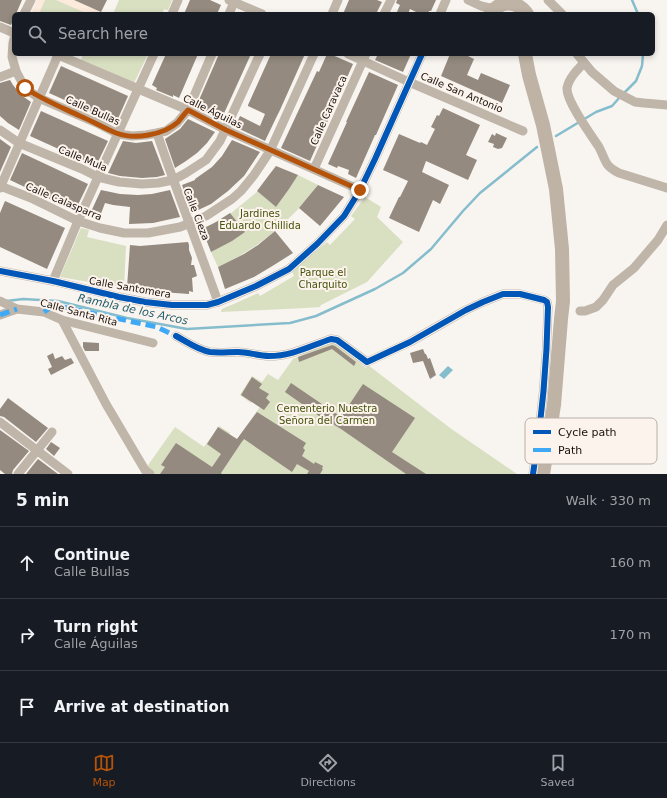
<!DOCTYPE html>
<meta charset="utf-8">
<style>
:root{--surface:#171b24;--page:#242831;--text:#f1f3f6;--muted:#9ea1a6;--line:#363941;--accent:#b45309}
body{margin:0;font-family:"DejaVu Sans",sans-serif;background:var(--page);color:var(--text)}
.stop{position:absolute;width:12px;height:12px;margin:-9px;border:3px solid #b45309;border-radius:50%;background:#fff}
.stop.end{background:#b45309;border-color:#fff;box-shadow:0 1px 4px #0008}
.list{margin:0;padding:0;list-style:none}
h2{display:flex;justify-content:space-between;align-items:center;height:52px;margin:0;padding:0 16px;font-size:17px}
h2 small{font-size:13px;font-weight:400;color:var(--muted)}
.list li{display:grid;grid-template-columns:26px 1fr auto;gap:12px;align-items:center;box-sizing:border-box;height:72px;padding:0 16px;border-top:1px solid var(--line)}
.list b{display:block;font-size:15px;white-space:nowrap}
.list p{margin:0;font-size:13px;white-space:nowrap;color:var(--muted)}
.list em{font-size:13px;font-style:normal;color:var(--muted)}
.icon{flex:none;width:22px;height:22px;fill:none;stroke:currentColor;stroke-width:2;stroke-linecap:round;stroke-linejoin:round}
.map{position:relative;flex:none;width:667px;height:474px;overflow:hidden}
.search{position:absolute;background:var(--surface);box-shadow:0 2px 6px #0003;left:12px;right:12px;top:12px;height:44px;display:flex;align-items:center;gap:10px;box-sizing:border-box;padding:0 14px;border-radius:6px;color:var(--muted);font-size:15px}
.sheet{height:268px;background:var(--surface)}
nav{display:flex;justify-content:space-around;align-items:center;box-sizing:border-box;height:56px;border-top:1px solid var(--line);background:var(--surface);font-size:11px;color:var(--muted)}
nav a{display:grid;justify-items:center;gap:2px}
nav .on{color:var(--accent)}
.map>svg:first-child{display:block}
.built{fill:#fceadd}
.green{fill:#d9dfc1}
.water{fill:#86bdcc}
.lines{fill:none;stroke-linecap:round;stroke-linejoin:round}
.stream{stroke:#86bdcc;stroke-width:2.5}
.building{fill:#948a7f}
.minor{stroke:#bfb5a8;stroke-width:9}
.primary{stroke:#beb3a4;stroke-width:14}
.quiet{stroke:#3fa9f5;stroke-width:5;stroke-dasharray:10 5;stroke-linecap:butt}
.cycleway-casing{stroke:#fcf3ec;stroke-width:8}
.cycleway{stroke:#0057b8;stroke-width:6}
.route{stroke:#b45309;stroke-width:5}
.labels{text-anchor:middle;stroke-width:4;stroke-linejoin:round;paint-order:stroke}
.street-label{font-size:10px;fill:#19110c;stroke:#fcf3ec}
.park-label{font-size:10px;fill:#44520a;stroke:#fcf3ec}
.water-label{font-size:11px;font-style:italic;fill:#1c5d6e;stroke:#fcf3ec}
.key{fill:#fcf3ec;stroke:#b8afa9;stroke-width:1}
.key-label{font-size:11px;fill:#19110c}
</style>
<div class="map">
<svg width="667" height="474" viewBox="0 0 667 474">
<rect width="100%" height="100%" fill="#f8f4f0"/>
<path class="built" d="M 37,0 L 107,0 L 100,14 L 31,14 Z"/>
<g class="green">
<path d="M 45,0 L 56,0 L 88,14 L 39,14 Z"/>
<path d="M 119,0 L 172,0 L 168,10 L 164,9 L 162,14 L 113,14 Z"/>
<path d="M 83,54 L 148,54 L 134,83 L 81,60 Z"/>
<path d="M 298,175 L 318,185 C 293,220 257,249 218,267 L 211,252 L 227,243 L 245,232 L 230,214 L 258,191 L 257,191 L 276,207 L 289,189 Z"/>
<path d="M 365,197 L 381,207 L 377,217 L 403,242 L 367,282 L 321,305 L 320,307 L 305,308 L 221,312 L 222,309 L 236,303 L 258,293 L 260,296 L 294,276 L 292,271 L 327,242 L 330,245 L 355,219 L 351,216 Z"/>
<path d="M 81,228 L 89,230 L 87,237 L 126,246 L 124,288 L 60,277 Z"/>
<path d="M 330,342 L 335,343 L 366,368 L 368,365 L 450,428 L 517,474 L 155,474 L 146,468 L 175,427 L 204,447 L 219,426 L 230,433 L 228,437 L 235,442 L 262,404 L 254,398 L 251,403 L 240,395 L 252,376 L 262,382 L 268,374 L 278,380 L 293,359 Z"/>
</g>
<path class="water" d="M 448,366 L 453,370 L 444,379 L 439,375 Z"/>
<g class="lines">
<g class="stream">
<path d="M 632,0 L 638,14"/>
<path d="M 624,93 L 636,81 L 642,66 L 643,54"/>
<path d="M 556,136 L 596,112 L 612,106 L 620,97"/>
<path d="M 7,301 L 23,299 L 58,301 L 127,318 L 187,329 L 290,323 L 316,316 L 375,289 L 403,273 L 431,249 L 463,211 L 480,193 L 537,147"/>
</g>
</g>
<g class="building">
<path d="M 0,0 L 22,0 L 16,14 L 14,14 L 14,19 L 11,25 L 0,21 Z"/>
<path d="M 74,0 L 107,0 L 101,12 Z"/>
<path d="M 190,0 L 210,0 L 221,5 L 217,14 L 184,14 Z"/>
<path d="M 349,0 L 377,0 L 382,2 L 376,14 L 343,14 Z"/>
<path d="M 397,0 L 436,0 L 431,11 L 429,11 L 428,14 L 420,14 L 410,9 L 408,14 L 396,14 L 400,5 L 396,3 Z"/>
<path d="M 166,54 L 198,54 L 179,98 L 173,95 L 173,97 L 156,90 L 157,88 L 152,85 Z"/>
<path d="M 219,54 L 251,54 L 221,120 L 196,107 Z"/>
<path d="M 271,54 L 305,54 L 280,110 L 276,118 L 265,141 L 235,127 L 240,116 L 260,126 L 265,114 L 248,106 L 248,105 Z"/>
<path d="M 327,54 L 330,54 L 353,64 L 310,161 L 281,148 L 317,71 L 319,72 Z"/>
<path d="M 378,54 L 411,54 L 403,72 L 375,60 Z"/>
<path d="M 450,54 L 464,54 L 474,59 L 467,75 L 478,80 L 481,73 L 510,85 L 502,103 L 441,76 Z"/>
<path d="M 61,66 L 128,96 L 116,123 L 49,93 Z"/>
<path d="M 369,72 L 398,85 L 376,135 L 375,135 L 356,178 L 348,174 L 349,170 L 338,166 L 337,168 L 328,164 L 347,122 L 346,122 Z"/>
<path d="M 10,80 L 13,85 L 21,95 L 31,102 L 19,130 L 8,123 L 0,116 L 0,83 Z"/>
<path d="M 443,108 L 480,125 L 466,155 L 477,160 L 468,180 L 426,161 L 422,172 L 449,185 L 440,204 L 433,200 L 419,232 L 389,218 L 399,197 L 400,197 L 408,181 L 383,170 L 399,134 L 420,143 L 421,142 L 427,145 L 435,129 L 431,127 L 437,115 L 439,116 Z"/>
<path d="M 41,111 L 108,141 L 96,166 L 30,136 Z"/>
<path d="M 188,119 L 215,132 L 207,143 L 197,153 L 186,161 L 175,168 L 165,139 L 180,129 Z"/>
<path d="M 496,133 L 507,138 L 502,148 L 498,149 L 493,147 L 494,144 L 488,142 L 492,134 L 495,136 Z"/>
<path d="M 0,139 L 11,147 L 0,172 Z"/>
<path d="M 232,140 L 260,152 L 244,176 L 228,191 L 211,204 L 192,213 L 182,185 L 195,180 L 195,179 L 212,167 L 222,156 Z"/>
<path d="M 123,141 L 136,143 L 152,141 L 165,175 L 157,177 L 142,178 L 120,176 L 108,173 Z"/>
<path d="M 22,153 L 88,184 L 75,211 L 10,180 Z"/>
<path d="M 276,166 L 298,175 L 289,189 L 276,207 L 257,191 L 269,175 Z"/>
<path d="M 318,185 L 344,197 L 320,226 L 299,208 Z"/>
<path d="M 101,190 L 120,194 L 138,195 L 152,194 L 170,190 L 180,217 L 153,223 L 129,224 L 130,207 L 113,205 L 105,203 L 99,219 L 89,216 Z"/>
<path d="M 5,201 L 65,228 L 47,269 L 0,247 L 0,213 Z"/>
<path d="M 230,213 L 245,232 L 232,241 L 211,252 L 202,229 L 216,222 Z"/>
<path d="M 275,231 L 293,253 L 274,265 L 254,277 L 225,289 L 218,267 L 244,254 L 258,245 Z"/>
<path d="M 188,242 L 189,245 L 189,250 L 192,258 L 191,265 L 194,265 L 197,276 L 192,278 L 193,292 L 189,291 L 189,294 L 134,290 L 134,288 L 127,287 L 130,245 L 140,246 Z"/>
<path d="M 83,342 L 99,343 L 99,351 L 85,351 L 83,347 Z"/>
<path d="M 332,345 L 335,346 L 356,362 L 354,366 L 332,349 L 299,362 L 298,357 Z"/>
<path d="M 423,349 L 425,354 L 426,354 L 428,359 L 430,358 L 436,375 L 430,379 L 423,361 L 413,363 L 410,353 Z"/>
<path d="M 53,353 L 55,359 L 62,356 L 65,360 L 71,358 L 74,363 L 51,375 L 48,369 L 52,367 L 47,356 Z"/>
<path d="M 252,377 L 262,384 L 259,388 L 269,394 L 266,398 L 270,402 L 264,410 L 241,395 Z"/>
<path d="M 291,383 L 341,417 L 363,384 L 415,418 L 392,452 L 426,474 L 406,474 L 341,429 L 319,416 L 285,392 Z"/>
<path d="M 8,398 L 48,428 L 36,442 L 4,417 L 0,416 L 0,409 Z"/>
<path d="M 257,412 L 306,443 L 303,448 L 305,450 L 302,456 L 314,464 L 315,462 L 323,466 L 322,469 L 323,469 L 320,474 L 307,474 L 309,471 L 297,464 L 292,472 L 244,439 L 241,443 L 221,473 L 222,474 L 160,474 L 165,467 L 161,465 L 176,443 L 212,467 L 221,454 L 207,444 L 218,427 L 237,439 Z"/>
<path d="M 0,430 L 29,451 L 13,470 L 12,474 L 5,474 L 0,470 Z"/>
<path d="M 51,442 L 60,448 L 54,456 L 46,449 Z"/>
<path d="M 38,459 L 58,474 L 26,474 Z"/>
</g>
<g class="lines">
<g class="minor">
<path d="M 229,0 L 262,14"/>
<path d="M 468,0 L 481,6 L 494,9"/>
<path d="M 548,0 L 562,14"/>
<path d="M 24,14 L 31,0"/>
<path d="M 172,14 L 178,0"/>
<path d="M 229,14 L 234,2"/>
<path d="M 332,14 L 338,0"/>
<path d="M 384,14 L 391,0"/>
<path d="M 440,14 L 446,0"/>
<path d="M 0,27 L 14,33"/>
<path d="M 14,39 L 13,43 L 12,57 L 16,71 L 25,88 L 39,98 L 97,123 L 118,134 L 132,136 L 146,135 L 157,133 L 166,131 L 177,123 L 188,110 L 212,54"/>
<path d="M 56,54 L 188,110 L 226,130 L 360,190"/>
<path d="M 348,54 L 409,82 L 523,131"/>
<path d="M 577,54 L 592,72 L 614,91 L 635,102 L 644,103 L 667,105"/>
<path d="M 584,63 C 577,70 569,78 567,88 C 566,101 591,135 599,147 C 602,153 604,159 607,164 C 610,168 615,171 619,173 L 667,188"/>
<path d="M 0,77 L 16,71"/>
<path d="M 0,130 L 19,143 L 82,169 L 98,177 L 119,182 L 142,184 L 158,183 L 173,180 L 186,173 L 206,160 L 220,141 L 260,54"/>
<path d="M 157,133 C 176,190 198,245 218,302"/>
<path d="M 314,169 L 366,54"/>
<path d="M 0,186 L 31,198 L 78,221 L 100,228 L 124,233 L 148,233 L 180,227 L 190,223 L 206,216 L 232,199 L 241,191 L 254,175 L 270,151 L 314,54"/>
<path d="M 0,188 L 58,55"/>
<path d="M 0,271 L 53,281 L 119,297 L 145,302 L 172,305 L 207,305 L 218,302 L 256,286 L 289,269 L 317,244 L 344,216 L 360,190 L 375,159 L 422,54"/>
<path d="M 53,281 L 78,221 L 154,54"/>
<path d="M 0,301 L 17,309 L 44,312 L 62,320 L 153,343"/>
<path d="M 580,311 L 585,311 L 596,307 L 603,300 L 613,285 L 634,268 L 658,240 L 667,225"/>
<path d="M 0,315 L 17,309"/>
<path d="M 62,320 L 106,404 L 145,470 L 150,474"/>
<path d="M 176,336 C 187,342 198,350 210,352 C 219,353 228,352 238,352 C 248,352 258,356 269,356 C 292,356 310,346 331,339 L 337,340 L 367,362 L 410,342 L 466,310 L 483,302 L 503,294 L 520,294 L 544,300 L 547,302 L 548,307 C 547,363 542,419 533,474"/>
<path d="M 0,422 L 68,474"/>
<path d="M 18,474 L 52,432"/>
</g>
<g class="primary">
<path d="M 490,14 C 500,0 517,0 527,14"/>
<path d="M 525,54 L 529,75 L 543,125 L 556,189 L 562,249 L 563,301 L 561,319 L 554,405 L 543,474"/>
</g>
<g class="quiet">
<path d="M 44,312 L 51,307 L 63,307 L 157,327 L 176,336"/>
<path d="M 0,315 L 17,309"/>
</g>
<defs>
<g id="cycleway">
<path d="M 0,271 L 53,281 L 119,297 L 145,302 L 172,305 L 207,305 L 218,302 L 256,286 L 289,269 L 317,244 L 344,216 L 360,190 L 375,159 L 422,54"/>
<path d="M 176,336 C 187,342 198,350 210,352 C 219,353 228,352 238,352 C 248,352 258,356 269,356 C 292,356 310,346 331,339 L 337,340 L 367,362 L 410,342 L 466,310 L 483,302 L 503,294 L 520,294 L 544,300 L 547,302 L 548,307 C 547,363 542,419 533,474"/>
</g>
</defs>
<use href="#cycleway" class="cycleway-casing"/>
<use href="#cycleway" class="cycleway"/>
</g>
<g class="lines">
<path class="route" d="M 25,88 C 43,100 61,107 80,116 C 92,121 104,128 116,133 C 134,140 164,135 178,122 C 181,119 184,114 188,110 L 226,130 L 360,190"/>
</g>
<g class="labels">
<g class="street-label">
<text transform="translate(462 92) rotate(23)" y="4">Calle San Antonio</text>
<text transform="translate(93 110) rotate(24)" y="4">Calle Bullas</text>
<text transform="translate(328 110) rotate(-66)" y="4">Calle Caravaca</text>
<text transform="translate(213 111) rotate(26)" y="4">Calle Águilas</text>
<text transform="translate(83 158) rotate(22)" y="4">Calle Mula</text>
<text transform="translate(64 201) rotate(23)" y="4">Calle Calasparra</text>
<text transform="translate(197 214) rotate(69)" y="4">Calle Cieza</text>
<text transform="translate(130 287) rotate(10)" y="4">Calle Santomera</text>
<text transform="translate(79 312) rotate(15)" y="4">Calle Santa Rita</text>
</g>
<g class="park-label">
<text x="260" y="217">Jardines<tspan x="260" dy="12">Eduardo Chillida</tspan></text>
<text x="323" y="276">Parque el<tspan x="323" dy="12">Charquito</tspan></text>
<text x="327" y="412">Cementerio Nuestra<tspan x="327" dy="12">Señora del Carmen</tspan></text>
</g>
<g class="water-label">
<text transform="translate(133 309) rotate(12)" y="4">Rambla de los Arcos</text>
</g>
</g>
<rect x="525" y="418" width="132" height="46" rx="6" class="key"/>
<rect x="533" y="430" width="18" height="4" fill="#0057b8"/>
<rect x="533" y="448" width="18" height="4" fill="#3fa9f5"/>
<g class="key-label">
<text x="558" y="436">Cycle path</text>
<text x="558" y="454">Path</text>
</g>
</svg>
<div class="stop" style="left:25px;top:88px"></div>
<div class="stop end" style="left:360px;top:190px"></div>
<div class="search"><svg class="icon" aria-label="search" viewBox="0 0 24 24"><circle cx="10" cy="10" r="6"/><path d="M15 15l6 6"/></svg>Search here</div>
</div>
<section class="sheet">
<h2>5 min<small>Walk · 330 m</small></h2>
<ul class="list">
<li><svg class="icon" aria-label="ahead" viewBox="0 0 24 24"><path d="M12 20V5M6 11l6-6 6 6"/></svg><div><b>Continue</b><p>Calle Bullas</p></div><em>160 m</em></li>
<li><svg class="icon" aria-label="right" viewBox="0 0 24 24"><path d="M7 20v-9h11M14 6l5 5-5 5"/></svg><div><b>Turn right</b><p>Calle Águilas</p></div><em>170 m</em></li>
<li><svg class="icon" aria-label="arrive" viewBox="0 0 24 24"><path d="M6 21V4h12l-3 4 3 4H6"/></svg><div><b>Arrive at destination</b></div></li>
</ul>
</section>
<nav>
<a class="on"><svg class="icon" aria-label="map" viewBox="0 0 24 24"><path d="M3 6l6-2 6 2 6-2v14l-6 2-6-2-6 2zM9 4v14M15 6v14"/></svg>Map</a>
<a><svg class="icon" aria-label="directions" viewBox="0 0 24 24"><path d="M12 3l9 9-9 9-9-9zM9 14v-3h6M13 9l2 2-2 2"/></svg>Directions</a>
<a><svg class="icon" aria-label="saved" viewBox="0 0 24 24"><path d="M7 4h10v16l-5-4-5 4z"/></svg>Saved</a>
</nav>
